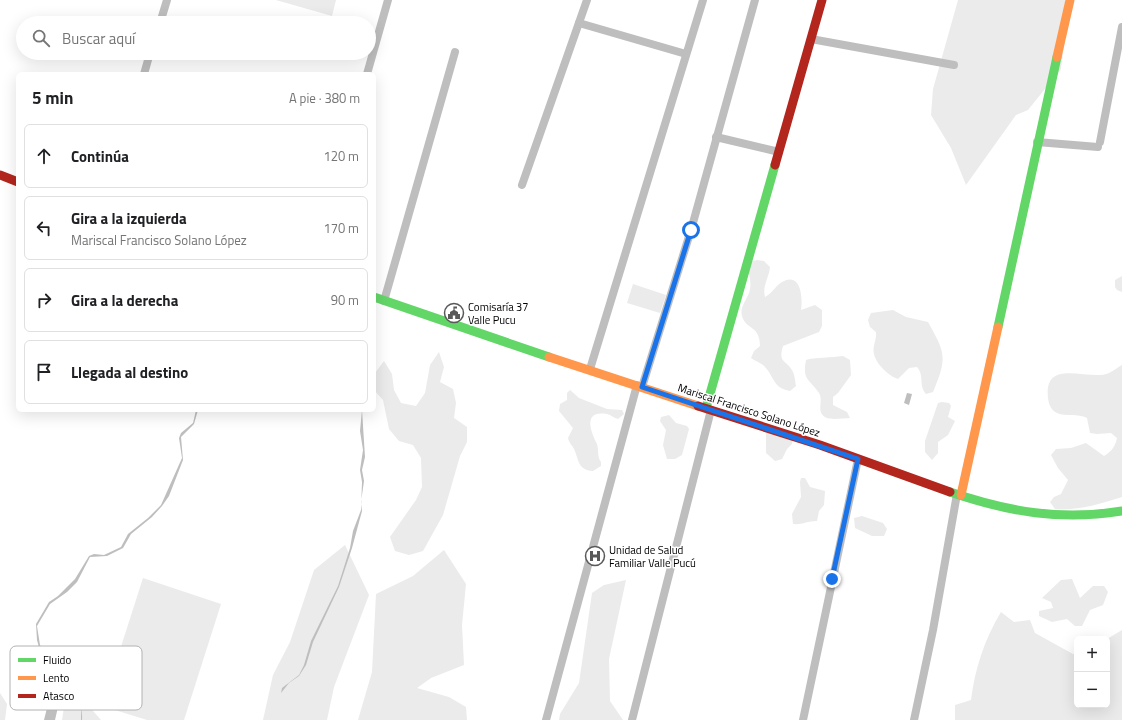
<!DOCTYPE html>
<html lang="es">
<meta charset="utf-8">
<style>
:root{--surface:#fff;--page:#f2f2f2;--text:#202124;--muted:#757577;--line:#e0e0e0}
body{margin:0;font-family:"Titillium Web",sans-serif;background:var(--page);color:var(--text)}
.controls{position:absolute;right:12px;bottom:12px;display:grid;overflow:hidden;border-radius:6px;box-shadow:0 4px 16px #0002}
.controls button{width:36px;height:36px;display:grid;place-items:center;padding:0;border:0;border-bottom:1px solid var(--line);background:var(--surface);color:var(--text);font:20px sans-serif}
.stop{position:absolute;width:12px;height:12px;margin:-9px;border:3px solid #1a73e8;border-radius:50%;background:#fff}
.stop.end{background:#1a73e8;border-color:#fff;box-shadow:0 1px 4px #0008}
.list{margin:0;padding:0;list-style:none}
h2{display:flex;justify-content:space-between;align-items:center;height:52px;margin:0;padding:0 16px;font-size:17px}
h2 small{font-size:13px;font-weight:400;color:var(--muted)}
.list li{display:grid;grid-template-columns:26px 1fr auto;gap:12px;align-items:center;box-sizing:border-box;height:64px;margin:0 8px 8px;padding:0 8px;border:1px solid var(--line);border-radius:6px}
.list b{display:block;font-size:15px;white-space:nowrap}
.list p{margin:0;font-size:13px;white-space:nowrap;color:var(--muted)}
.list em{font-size:13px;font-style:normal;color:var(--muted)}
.icon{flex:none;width:22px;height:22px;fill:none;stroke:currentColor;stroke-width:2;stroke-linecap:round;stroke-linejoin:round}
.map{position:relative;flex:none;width:1122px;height:720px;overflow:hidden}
.search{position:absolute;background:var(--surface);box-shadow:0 4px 16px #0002;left:16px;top:16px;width:360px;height:44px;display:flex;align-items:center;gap:10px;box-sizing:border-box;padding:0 14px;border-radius:22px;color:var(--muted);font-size:15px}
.panel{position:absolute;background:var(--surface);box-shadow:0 4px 16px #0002;left:16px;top:72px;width:360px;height:340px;border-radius:6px}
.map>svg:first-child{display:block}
.green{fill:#ebebeb}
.water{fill:#bebebe}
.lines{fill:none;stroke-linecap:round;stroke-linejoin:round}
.street{stroke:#bebebe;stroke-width:8}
.fast{stroke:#63d668;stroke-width:9}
.slow{stroke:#ff974d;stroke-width:9}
.jam{stroke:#b3261e;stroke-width:9}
.route{stroke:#1a73e8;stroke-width:5}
.labels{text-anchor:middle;stroke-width:3;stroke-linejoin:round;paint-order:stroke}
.poi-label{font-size:11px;fill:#000;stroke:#fff;text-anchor:start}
.street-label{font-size:11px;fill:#000;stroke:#fff}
.key{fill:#fff;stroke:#b2b2b2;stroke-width:1}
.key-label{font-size:11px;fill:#000}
</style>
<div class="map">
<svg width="1122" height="720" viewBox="0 0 1122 720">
<rect width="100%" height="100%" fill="#fff"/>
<g class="green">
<path d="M 276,0 L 336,0 L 332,16 Z"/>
<path d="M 958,0 L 1065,0 L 1068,14 L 1061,69 L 1028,110 L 1016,115 L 966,185 L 951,148 L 931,115 L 933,89 Z"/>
<path d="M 757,260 L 764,261 L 770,267 C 769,278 762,286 765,297 C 773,293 775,286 782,282 C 801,271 803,298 801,310 L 815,305 L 822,310 L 822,326 L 819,332 L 783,346 C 778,363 785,359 792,370 C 795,375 795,381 796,386 L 790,391 C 773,388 775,378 765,367 C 762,363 755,361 751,358 L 754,351 L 760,346 C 760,325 746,330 742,316 C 739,306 749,298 750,289 C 752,279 746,271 750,262 Z"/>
<path d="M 1122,276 L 1122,292 L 1117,290 L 1115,287 L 1115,280 Z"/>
<path d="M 633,284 L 666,295 L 660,313 L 627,303 Z"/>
<path d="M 893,310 L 906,317 L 928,322 C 945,353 948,357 933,392 L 926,394 C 918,384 925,377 917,367 L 909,368 L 898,379 C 889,376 876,364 874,354 C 872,347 877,339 876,332 L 870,327 L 868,320 L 871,313 Z"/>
<path d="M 439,352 L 444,367 L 440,382 L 453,389 L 456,403 L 454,418 L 467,427 L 467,442 L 460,456 L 443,515 L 423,551 L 409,555 L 395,551 L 390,537 L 416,500 L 422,487 L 421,458 L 413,445 L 399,441 L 389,429 L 383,400 L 374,390 L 375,373 L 384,361 L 392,374 L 394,390 L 401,403 L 416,406 L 425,393 L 430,365 Z"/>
<path d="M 843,356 L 850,360 L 851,375 L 838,393 L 833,397 L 833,405 L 847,412 L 850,418 C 843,418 833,420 827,418 C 815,413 824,401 819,393 C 810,379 802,381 806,360 C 814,357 832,358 843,356 Z"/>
<path d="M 1122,365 L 1122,497 C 1100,504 1078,511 1055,509 L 1050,502 L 1054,497 L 1061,494 L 1068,480 L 1058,468 L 1051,455 L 1056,449 L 1071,448 L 1086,443 L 1104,456 C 1112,451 1115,447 1117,438 L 1111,433 L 1097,434 L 1090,433 L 1087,418 C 1078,413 1066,417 1057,413 C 1051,410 1049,405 1048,398 C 1044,362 1078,376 1100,375 C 1109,375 1115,369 1122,365 Z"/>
<path d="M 570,390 L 579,398 L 607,409 L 622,410 L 624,414 L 618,419 C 614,418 611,415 607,414 C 582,410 591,432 597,444 C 599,451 597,457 601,462 L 601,466 L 593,471 C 577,470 579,459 574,449 C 572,445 569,443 568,438 L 573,428 L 559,411 L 560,404 L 567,400 L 567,393 Z"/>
<path d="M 942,402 L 949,403 L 951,406 L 948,417 L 955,421 L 948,435 L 938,442 L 938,453 L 932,460 L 925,452 L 925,441 L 938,403 Z"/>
<path d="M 669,415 L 676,423 L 687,426 L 689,429 L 682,455 L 675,459 L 667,459 L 663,445 L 666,430 L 660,421 L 661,417 Z"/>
<path d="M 768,431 L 792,440 L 792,444 L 787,449 L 782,459 L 775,461 L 766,453 L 766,434 Z"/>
<path d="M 801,478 L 805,478 L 810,487 L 825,491 L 824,505 L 819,511 L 817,521 C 807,521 802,525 793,524 L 792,514 L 801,497 L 800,482 Z"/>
<path d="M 862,516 L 883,523 L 887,529 L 884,536 L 872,536 L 855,528 L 854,518 Z"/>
<path d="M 345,545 L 369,595 L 334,687 L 327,720 L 263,720 L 273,675 L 290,642 L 314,570 Z"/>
<path d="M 444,550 L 466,584 L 462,625 L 464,665 L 431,678 L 417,688 L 449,697 L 466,707 L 467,720 L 358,720 L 372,672 L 376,594 L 413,576 Z"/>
<path d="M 143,578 L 221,604 L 184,720 L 147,720 L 102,706 Z"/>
<path d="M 1072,579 L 1080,598 L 1093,586 L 1104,586 L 1108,592 L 1103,605 L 1090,610 L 1082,626 L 1075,626 L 1067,619 L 1052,622 L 1039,616 L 1039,611 L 1053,608 L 1051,602 L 1042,598 L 1061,580 Z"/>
<path d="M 626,580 L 609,659 L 610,701 L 623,720 L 559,720 L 560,714 L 579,683 L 592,593 L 604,585 Z"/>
<path d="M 1001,612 L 1014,622 L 1030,620 L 1035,633 L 1073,654 L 1077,653 L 1077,705 L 1107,705 L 1107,639 L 1122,630 L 1122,720 L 955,720 L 955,705 L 971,700 C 975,669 984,640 1001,612 Z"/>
<path d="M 71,686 L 101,720 L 62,720 L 64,707 Z"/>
<path d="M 0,693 L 7,704 L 5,720 L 0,720 Z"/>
</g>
<g class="water">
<path d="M 907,393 L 912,394 L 909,405 L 904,403 Z"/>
<path d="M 196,410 L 198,410 L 194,424 L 181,437 L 183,460 L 169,496 L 162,506 L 152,517 L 131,534 L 123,548 L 107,556 L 90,557 L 77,582 L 67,592 L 50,604 L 37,626 L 40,645 L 46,654 L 49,672 C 54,678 63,677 68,683 C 77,691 83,708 82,720 L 81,720 L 81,708 L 67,683 L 50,676 L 46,671 L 44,656 L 40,651 L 37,640 L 36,624 L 49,602 L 58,596 L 75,579 L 89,556 L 94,554 L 104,555 L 121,547 L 128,534 L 148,518 L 161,505 L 182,458 L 179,438 L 181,433 L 193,423 Z"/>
<path d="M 362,410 L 365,457 L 362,470 L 364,481 L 361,502 L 362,511 L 352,548 L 339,587 L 313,642 L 306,665 L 299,676 L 289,683 L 281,693 L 282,688 L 299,675 L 304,665 L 311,641 L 338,586 L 350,548 L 353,531 L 361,510 L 362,482 L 360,470 L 363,450 L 360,431 Z"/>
<path d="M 63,685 L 55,720 L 44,720 L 51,692 L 55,686 Z"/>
</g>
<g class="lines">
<g class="street">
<path d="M 160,23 L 167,0"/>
<path d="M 579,23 L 686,54"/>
<path d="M 811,39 L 954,65"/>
<path d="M 144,74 L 150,53"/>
<path d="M 367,74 L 388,0"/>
<path d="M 716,137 L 779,152"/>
<path d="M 1037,142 L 1098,147"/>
<path d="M 1100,142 L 1122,27"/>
<path d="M 522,185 L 587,0"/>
<path d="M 384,301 L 455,52"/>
<path d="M 590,369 L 703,0"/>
<path d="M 642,387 L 691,230 L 755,0"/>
<path d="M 546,720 L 637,385"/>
<path d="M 632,720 L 711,410"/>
<path d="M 803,720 L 858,459"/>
<path d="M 914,720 L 933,630 L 957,494"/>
</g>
<g class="fast">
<path d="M 374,297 L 549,357"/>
<path d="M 998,327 L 1057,57"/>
<path d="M 706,408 L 775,165"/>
<path d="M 950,492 C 1009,512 1061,521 1122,511"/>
</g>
<g class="slow">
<path d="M 1057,57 L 1070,0"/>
<path d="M 549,357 L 698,406"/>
<path d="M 961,495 L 998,327"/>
</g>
<g class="jam">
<path d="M 775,165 L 822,0"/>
<path d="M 0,175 L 18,182"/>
<path d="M 698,406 L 820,445 L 950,492"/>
</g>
</g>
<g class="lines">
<path class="route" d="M 691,230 L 642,387 L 858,459 L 832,579"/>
</g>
<defs>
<symbol id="civic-ring" viewBox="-11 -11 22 22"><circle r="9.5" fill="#fff" stroke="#595959" stroke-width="1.5"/><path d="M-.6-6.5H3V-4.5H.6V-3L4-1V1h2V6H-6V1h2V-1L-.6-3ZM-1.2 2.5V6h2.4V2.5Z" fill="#595959"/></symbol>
<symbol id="hospital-ring" viewBox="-11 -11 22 22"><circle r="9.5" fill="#fff" stroke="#595959" stroke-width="1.5"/><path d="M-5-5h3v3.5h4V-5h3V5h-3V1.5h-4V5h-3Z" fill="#595959"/></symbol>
</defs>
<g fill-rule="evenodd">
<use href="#civic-ring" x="443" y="302" width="22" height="22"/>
<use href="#hospital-ring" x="584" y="545" width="22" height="22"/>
</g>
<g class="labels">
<g class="poi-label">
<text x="468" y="311">Comisaría 37<tspan x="468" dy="13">Valle Pucu</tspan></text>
<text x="609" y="554">Unidad de Salud<tspan x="609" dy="13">Familiar Valle Pucú</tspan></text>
</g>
<g class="street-label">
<text transform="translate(749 410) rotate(18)" y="4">Mariscal Francisco Solano López</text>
</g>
</g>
<rect x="10" y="646" width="132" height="64" rx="6" class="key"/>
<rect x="18" y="658" width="18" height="4" fill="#63d668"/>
<rect x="18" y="676" width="18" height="4" fill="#ff974d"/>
<rect x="18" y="694" width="18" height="4" fill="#b3261e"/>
<g class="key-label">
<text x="43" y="664">Fluido</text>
<text x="43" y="682">Lento</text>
<text x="43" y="700">Atasco</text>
</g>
</svg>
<div class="controls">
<button>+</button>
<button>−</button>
</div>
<div class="stop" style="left:691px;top:230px"></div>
<div class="stop end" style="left:832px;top:579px"></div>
<div class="search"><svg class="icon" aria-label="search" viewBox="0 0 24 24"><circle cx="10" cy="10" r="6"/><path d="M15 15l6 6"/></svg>Buscar aquí</div>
<section class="panel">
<h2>5 min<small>A pie · 380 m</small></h2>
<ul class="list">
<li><svg class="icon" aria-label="ahead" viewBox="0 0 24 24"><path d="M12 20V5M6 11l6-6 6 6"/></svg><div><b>Continúa</b></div><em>120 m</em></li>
<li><svg class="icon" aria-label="left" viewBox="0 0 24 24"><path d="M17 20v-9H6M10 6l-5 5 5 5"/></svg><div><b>Gira a la izquierda</b><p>Mariscal Francisco Solano López</p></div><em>170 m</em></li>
<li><svg class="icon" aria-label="right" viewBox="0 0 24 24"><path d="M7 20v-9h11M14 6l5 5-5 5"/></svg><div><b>Gira a la derecha</b></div><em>90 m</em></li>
<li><svg class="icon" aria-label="arrive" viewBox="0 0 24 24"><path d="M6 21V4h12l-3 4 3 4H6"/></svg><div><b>Llegada al destino</b></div></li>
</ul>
</section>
</div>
